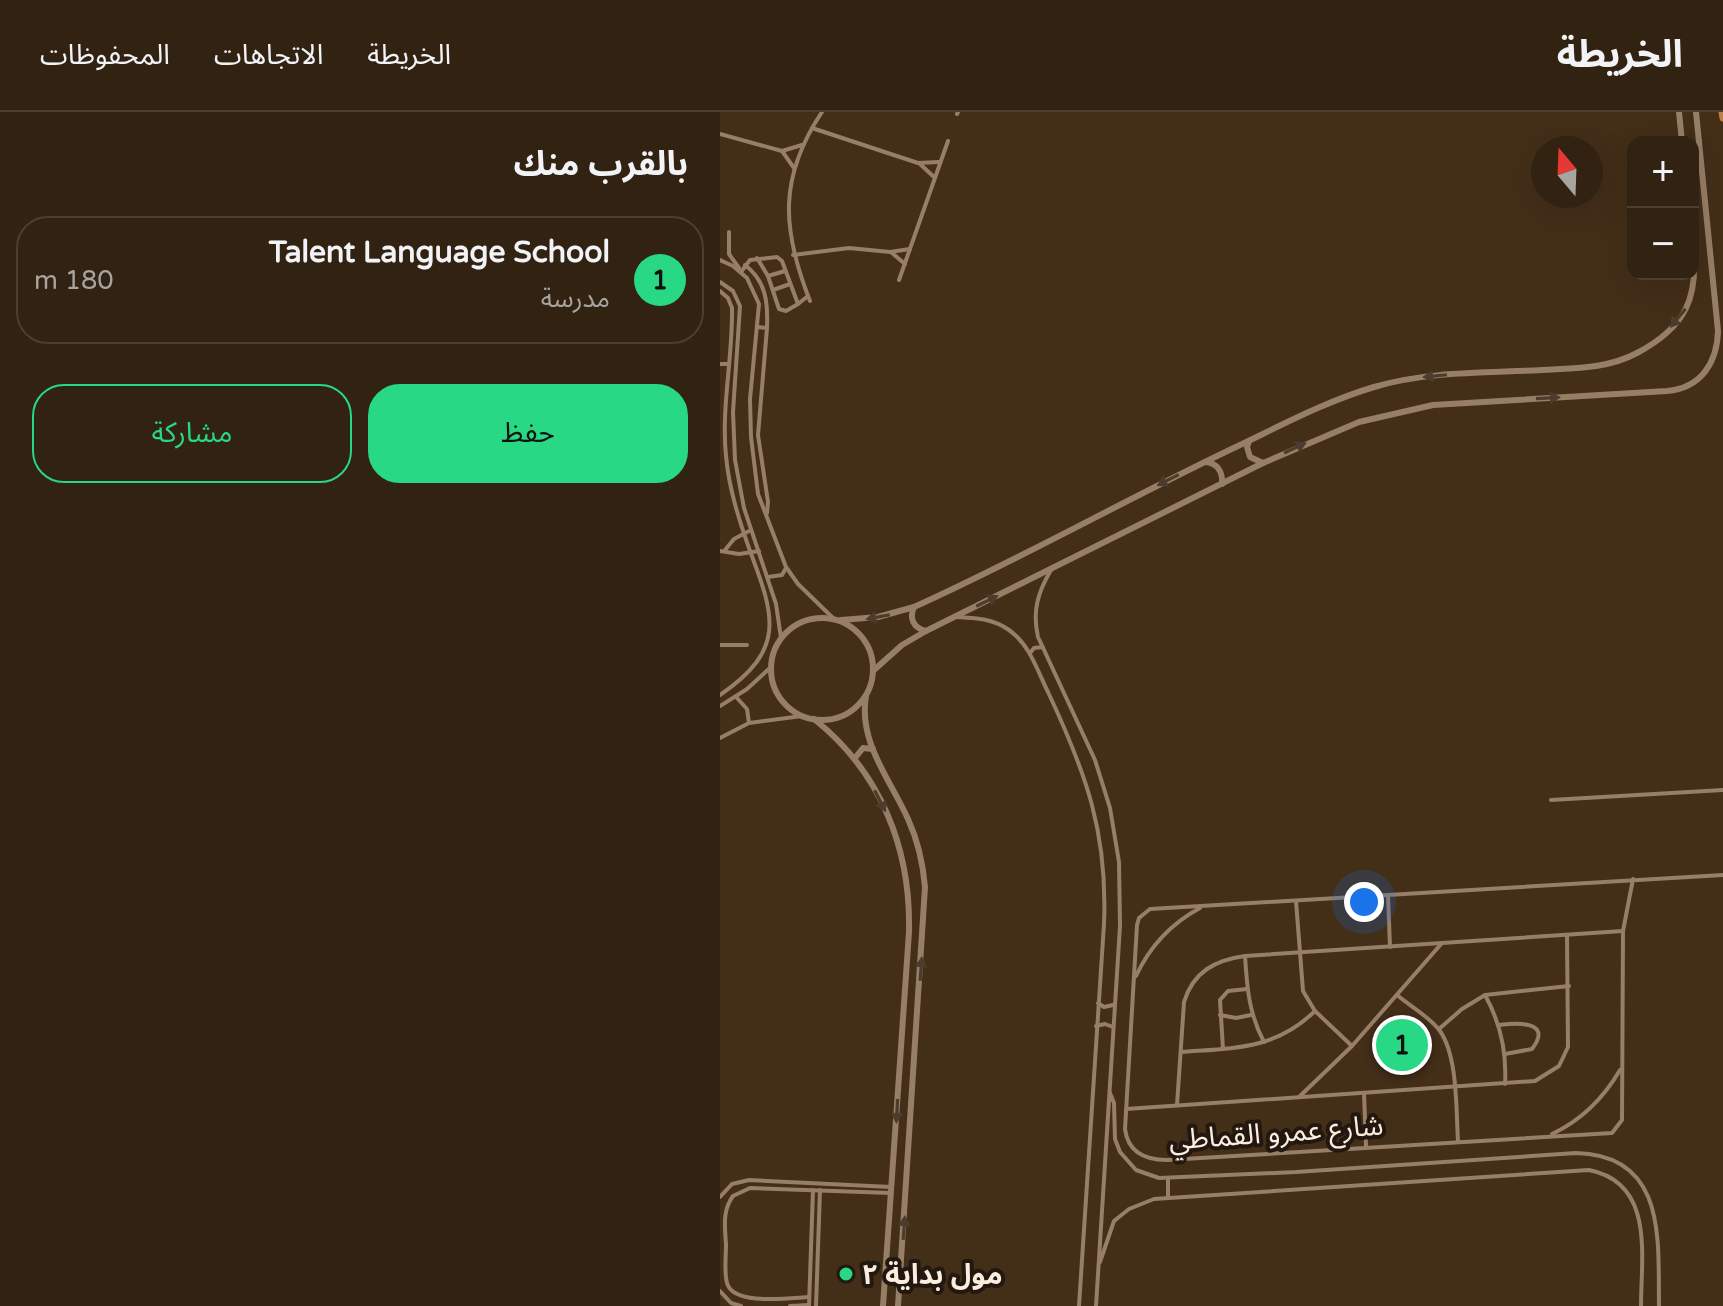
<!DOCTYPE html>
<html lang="ar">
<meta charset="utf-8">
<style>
:root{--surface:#322212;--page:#3d2f20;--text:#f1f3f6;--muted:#a8a49f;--line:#4d3f32;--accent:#29d885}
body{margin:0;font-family:"Varela Round","Noto Sans Arabic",sans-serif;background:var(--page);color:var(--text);direction:rtl}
.controls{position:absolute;right:24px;top:24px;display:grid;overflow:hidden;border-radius:16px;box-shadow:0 8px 32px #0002}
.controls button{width:72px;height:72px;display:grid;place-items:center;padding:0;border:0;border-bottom:2px solid var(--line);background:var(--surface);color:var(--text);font:40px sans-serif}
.compass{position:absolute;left:811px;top:24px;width:72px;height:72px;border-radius:50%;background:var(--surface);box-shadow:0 8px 32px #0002;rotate:341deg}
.you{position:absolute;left:644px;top:790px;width:28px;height:28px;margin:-20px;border:6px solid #fff;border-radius:50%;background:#1a73e8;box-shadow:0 0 0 12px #1a73e833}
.badge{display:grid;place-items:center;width:52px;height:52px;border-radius:50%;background:var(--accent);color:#111;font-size:26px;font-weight:700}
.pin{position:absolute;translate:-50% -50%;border:4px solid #fff;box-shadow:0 2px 8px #0006}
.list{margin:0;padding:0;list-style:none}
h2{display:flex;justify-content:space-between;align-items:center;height:104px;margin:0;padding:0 32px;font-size:34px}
h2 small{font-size:26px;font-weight:400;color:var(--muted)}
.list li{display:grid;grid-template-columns:52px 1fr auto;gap:24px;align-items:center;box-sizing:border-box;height:128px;margin:0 16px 16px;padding:0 16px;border:2px solid var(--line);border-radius:32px}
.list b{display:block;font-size:30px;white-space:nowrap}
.list p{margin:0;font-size:26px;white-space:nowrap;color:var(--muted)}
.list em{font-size:26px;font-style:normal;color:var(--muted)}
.actions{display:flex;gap:16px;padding:24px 32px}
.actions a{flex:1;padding:18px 0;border:2px solid var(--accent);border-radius:32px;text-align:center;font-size:28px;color:var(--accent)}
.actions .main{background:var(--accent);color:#111}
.map{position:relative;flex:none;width:1003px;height:1194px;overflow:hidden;direction:ltr}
header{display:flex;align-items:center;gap:48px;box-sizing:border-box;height:112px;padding:0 40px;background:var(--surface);border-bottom:2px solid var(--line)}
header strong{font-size:38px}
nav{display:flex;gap:44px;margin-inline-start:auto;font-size:28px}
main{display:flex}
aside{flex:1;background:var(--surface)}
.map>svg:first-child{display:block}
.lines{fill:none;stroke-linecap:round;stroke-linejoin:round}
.minor{stroke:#977e66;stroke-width:4}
.tertiary{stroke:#977e66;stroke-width:6}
.trunk{stroke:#c37e41;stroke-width:7}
.oneway{fill:#4b3c2d}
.poi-dot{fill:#29d885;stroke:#22180f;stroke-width:3}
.labels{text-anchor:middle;stroke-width:8;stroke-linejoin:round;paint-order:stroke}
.street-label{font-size:28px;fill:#fbede0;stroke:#22180f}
.poi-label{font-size:28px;font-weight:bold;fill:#fbede0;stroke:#22180f;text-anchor:start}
</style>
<header>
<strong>الخريطة</strong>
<nav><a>الخريطة</a><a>الاتجاهات</a><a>المحفوظات</a></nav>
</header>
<main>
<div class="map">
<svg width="1003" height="1194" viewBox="0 0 1003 1194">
<rect width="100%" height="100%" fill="#432e18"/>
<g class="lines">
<g class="minor">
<path d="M 237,2 L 238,0"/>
<path d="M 92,16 L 198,51 L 219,50"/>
<path d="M 0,22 L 62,39 L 82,33"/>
<path d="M 62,39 L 74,56"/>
<path d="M 200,52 L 214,65"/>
<path d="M 9,120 L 9,142 L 19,156"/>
<path d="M 172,141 L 185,152"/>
<path d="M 73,143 L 129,136 L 170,140 L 190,137"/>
<path d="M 37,146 L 48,164 L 59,197 L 66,199 L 78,192"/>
<path d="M 0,148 L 13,154 L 27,166 L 39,192 L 30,287 L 31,325 L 38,382 L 66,455 L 78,472 L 113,506"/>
<path d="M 25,153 C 46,169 48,190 47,215"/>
<path d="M 21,160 L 30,148 L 57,145 L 62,149 L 78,192 L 88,184"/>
<path d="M 48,164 L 65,159"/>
<path d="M 179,168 L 228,29"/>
<path d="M 0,170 L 13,179 L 20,194 L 13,300 L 15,348 L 24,396 L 56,492 L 61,526"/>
<path d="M 53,178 L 70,172"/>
<path d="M 0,179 L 8,186 L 12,196 C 13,245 1,295 6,344 C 9,377 19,408 30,439 C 55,505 66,538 0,583"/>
<path d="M 90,189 C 62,118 58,66 102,0"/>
<path d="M 38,215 L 47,216 L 38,323 L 48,390 L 47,401"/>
<path d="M 0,252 L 9,252"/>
<path d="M 5,438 L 14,427 L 31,418"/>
<path d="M 0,439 L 19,442 L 39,439"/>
<path d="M 331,458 C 318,480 312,499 318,525 L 375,648 L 390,696 L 399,750 L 400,814 L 376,1194"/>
<path d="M 48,465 L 62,463 L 66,456"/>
<path d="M 236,505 C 255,506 272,506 289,518 C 310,533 317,558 328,580 C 366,661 388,721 384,812 L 359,1194"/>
<path d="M 0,533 L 27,533"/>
<path d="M 310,541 L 314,536 L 323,535"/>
<path d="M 17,586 L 27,597 L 29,611"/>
<path d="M 0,594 L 27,577 L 51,555"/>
<path d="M 0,626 L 29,611 L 82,604"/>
<path d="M 831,688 L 1003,678"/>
<path d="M 913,767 L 903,819 L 902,1008 L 892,1021 L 447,1048 C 425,1048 408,1040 405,1017 L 417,813 L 419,806 L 430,797 L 1003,763"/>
<path d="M 668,783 L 670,835"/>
<path d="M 576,789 L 583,879 L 595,899 L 632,934"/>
<path d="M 525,844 C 527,876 529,902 544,930"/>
<path d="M 416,864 C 430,834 452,811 480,796"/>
<path d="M 677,883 C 690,894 710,905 720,919 C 738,945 736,998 738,1029"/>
<path d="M 765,883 C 781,912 787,940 785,972"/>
<path d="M 378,891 L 384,895 L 393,893"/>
<path d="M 500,903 L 516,906 L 531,903"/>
<path d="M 779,913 C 795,911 834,908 812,937 L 785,942"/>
<path d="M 376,914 L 385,912 L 393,915"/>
<path d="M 719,917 L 742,897 L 765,883 L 849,874"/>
<path d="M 503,937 L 500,888 L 508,879 L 527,877"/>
<path d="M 461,940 C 514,936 555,938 595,899"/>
<path d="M 390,981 L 394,991 L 395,1027 L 400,1040 L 416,1058 L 439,1066 L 576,1060 L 856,1041 C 947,1043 938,1128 939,1194"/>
<path d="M 644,981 L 646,1034"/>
<path d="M 579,985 L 632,934 L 722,831"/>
<path d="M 457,993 L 464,890 C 473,860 495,848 525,844 L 903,819"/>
<path d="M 406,997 L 815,969 L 839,954 L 848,935 L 847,823"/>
<path d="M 832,1022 C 862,1008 883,987 900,958"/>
<path d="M 448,1067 L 448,1084"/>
<path d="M 0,1085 L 12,1072 L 29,1068 L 171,1075"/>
<path d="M 380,1150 L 394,1109 L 409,1097 L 434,1087 L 869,1058 C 935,1071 921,1144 921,1194"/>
<path d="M 0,1179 L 11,1191 L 21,1194"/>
<path d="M 89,1185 C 69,1186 13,1194 7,1171 C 4,1160 6,1145 6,1133 C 5,1115 2,1099 13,1084 L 30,1076 L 171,1081"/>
<path d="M 70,1194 L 89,1193"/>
<path d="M 89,1194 L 93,1078"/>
<path d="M 96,1194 L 100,1078"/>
</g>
<g class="tertiary">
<path d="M 959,0 L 962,30"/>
<path d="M 529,329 L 527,335 L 530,345 L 543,351"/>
<path d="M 485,350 C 497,351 503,359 502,372"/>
<path d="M 194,495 C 189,506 193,516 206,519"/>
<circle cx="102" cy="557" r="51"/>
<path d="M 121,508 L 158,505 L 194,495 C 305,445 410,385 520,333 C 564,312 607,289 654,275 C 708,259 766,261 822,258 C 854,256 887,257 917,241 C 966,215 979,186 973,132"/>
<path d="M 154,558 L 182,533 L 206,519 L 543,351 L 639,310 L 713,293 L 947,279 C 981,276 997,251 998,219 L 976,0"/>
<path d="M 146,584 C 138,630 170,667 188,707 C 198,729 203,751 205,775 L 178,1194"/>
<path d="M 94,607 C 161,660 191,737 189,820 L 163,1194"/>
<path d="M 135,646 L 143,636 L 153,637"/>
</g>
<path class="trunk" d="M 1002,0 L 1003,6"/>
</g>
<defs><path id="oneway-solid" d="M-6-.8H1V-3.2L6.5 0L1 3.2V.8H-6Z" transform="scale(2)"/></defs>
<g class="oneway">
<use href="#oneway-solid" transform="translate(958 206) rotate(129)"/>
<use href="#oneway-solid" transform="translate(715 264) rotate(174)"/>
<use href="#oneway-solid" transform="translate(828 286) rotate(-3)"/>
<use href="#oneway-solid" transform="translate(575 336) rotate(-25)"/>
<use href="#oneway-solid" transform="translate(448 368) rotate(153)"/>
<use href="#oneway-solid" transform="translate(267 489) rotate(-26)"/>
<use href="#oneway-solid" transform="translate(158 505) rotate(169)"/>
<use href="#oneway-solid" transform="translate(160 689) rotate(63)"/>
<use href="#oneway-solid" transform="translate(201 857) rotate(-86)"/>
<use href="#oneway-solid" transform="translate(177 999) rotate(93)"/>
<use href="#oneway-solid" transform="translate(184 1116) rotate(-86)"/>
</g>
<circle class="poi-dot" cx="126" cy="1162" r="8"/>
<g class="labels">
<g class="street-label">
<text transform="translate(556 1020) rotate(-4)" y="10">شارع عمرو القماطي</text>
</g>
<g class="poi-label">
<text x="142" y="1172">مول بداية ۲</text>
</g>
</g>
</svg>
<div class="controls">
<button>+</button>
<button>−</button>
</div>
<svg class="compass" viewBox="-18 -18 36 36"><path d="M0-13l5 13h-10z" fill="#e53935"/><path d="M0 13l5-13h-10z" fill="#a8a49f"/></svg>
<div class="you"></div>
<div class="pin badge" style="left:682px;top:933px">1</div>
</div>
<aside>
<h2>بالقرب منك<small></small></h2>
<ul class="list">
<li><span class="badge">1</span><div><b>Talent Language School</b><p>مدرسة</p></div><em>180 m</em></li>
</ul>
<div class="actions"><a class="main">حفظ</a><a>مشاركة</a></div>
</aside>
</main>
